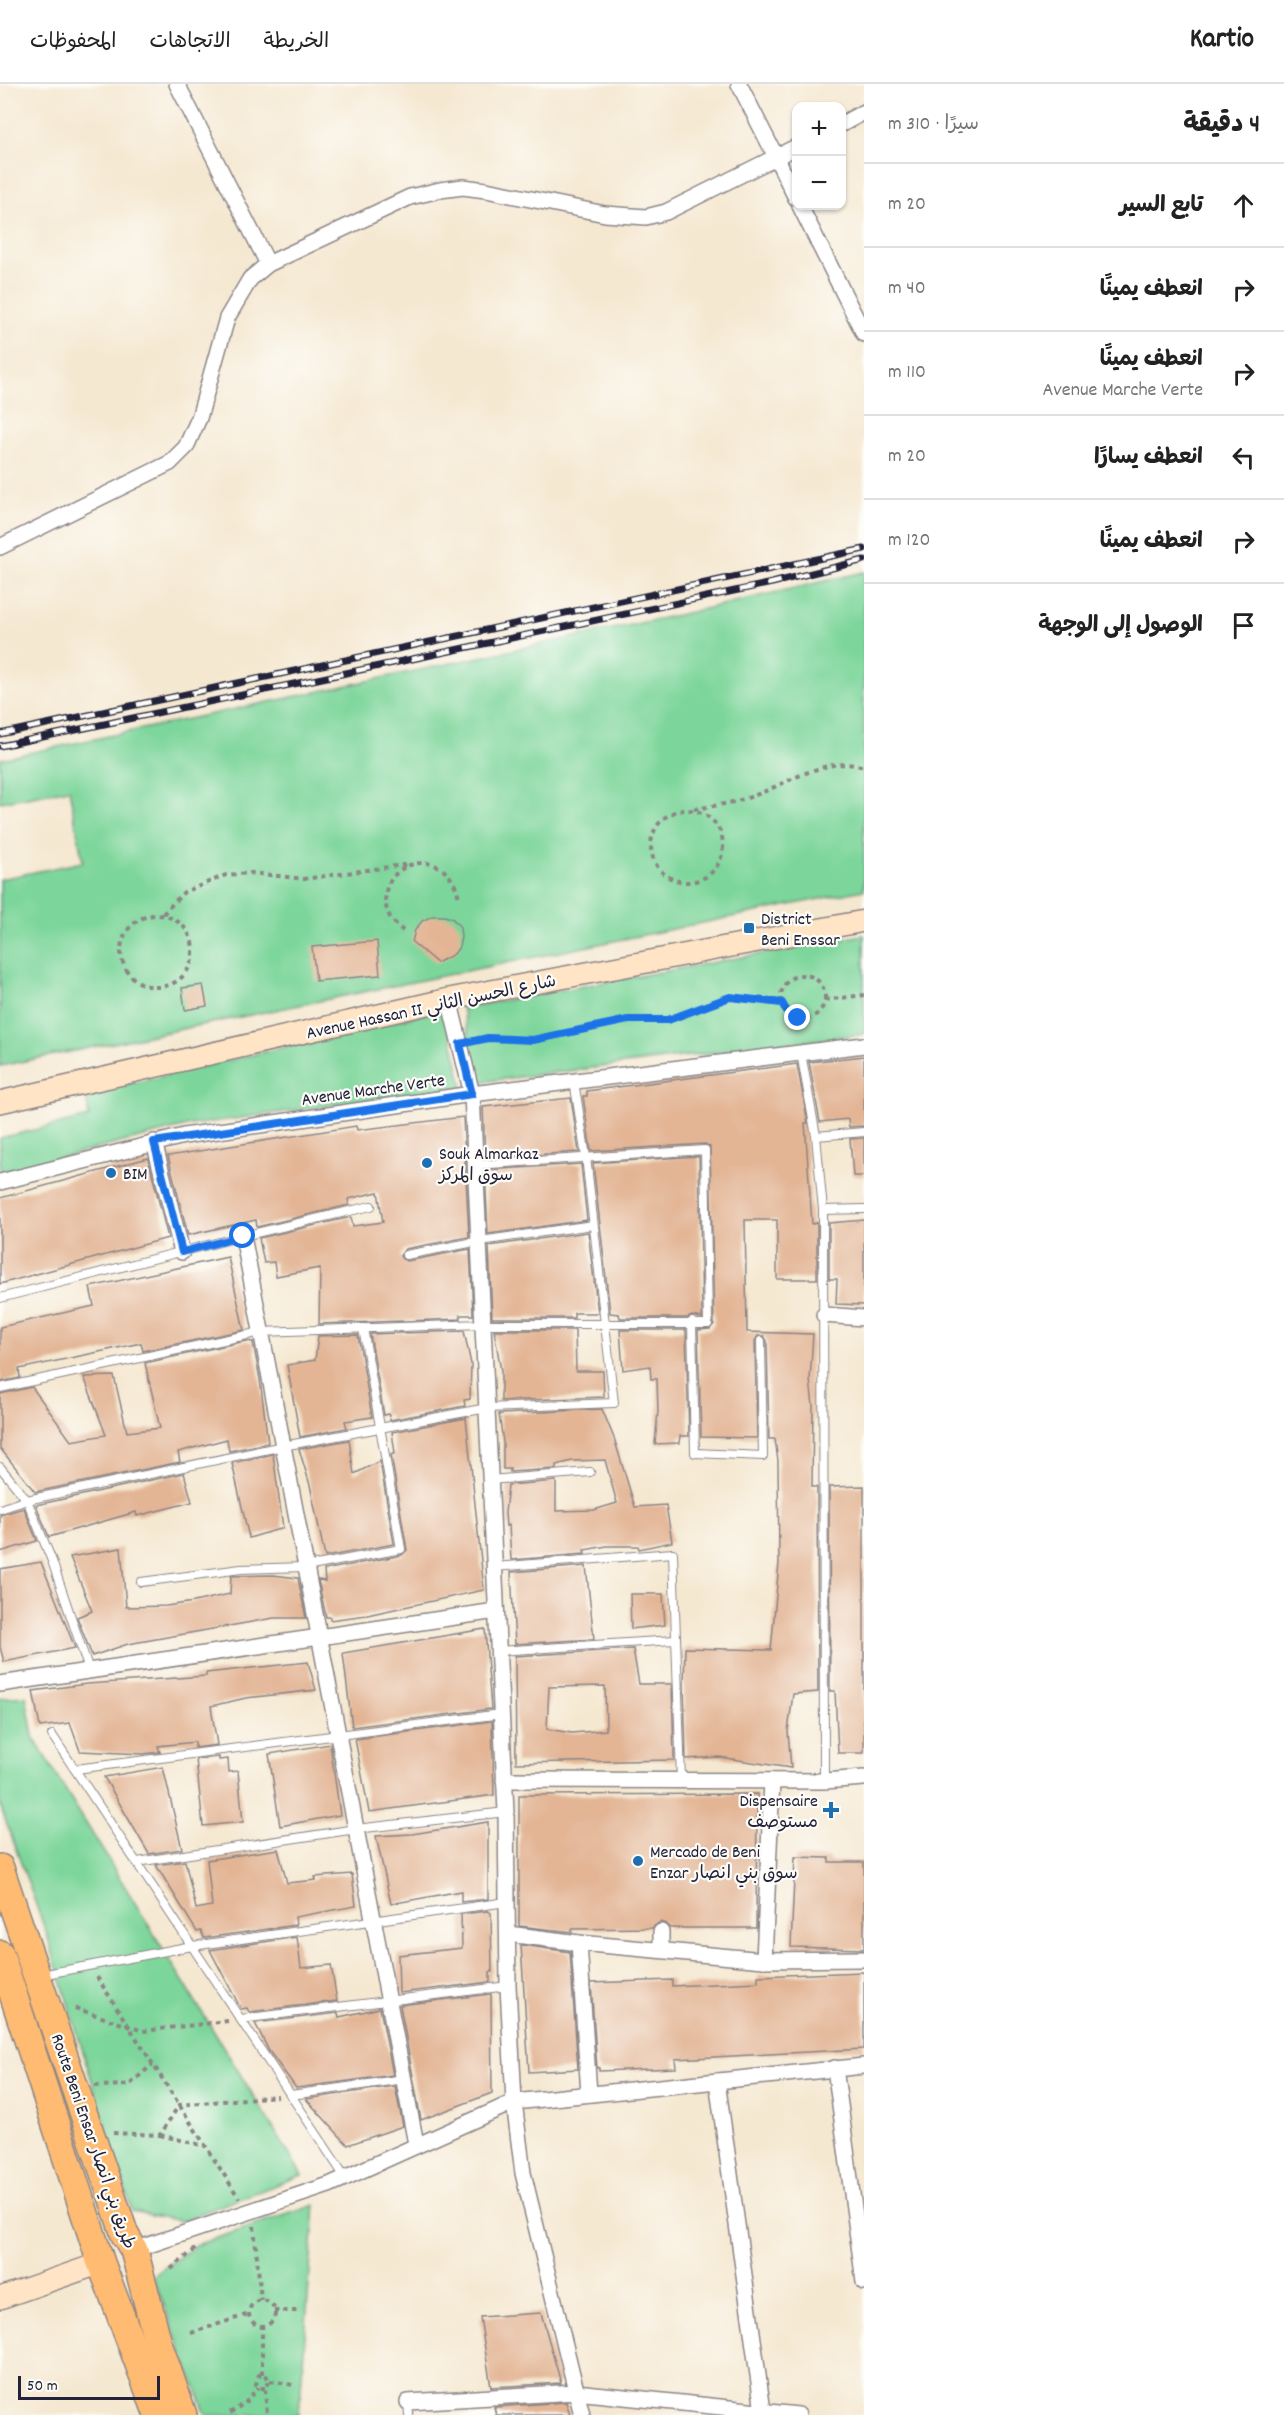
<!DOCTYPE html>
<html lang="ar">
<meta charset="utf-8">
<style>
:root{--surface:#fff;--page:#f6f6f6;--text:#222;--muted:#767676;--line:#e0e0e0}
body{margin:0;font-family:Dekko,"Playpen Sans Arabic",sans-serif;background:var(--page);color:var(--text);direction:rtl}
.controls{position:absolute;right:18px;top:18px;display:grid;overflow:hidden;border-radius:12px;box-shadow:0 2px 4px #0004}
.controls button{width:54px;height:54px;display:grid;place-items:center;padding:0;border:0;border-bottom:2px solid var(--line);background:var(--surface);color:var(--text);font:30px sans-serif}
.scale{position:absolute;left:18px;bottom:15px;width:142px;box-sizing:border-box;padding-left:6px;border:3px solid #22223b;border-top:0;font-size:16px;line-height:21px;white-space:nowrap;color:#22223b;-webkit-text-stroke:4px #fdfcf7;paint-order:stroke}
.stop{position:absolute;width:18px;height:18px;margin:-14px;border:4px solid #1a73e8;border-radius:50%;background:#fff}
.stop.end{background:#1a73e8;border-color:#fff;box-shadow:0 2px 6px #0008}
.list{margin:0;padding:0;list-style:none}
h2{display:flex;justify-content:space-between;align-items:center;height:78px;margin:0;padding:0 24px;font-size:26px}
h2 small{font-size:20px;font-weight:400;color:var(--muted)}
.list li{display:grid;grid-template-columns:39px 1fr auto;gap:18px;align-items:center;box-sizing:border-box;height:84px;padding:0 24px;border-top:2px solid var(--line)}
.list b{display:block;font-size:22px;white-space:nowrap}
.list p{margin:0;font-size:20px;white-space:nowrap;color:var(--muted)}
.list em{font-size:20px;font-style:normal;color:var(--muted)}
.icon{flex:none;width:33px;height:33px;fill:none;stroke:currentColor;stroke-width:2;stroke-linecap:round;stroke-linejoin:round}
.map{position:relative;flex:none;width:864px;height:2331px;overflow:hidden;direction:ltr}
header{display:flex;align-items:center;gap:36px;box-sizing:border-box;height:84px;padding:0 30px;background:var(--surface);border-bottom:2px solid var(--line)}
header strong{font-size:28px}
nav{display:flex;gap:33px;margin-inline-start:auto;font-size:21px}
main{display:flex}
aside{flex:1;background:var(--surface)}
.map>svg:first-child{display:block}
.green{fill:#7cd59a;stroke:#4f7c6a;stroke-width:1.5}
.building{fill:#e3b595;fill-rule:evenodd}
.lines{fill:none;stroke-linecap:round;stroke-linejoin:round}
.lane-casing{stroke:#8c8586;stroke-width:10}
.street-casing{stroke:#8c8586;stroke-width:18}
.secondary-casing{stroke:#8c8586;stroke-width:24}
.highway-casing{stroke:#8c8586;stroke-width:30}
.path{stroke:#8c8586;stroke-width:4;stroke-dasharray:4.5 4.5;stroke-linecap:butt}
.lane{stroke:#fff;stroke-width:8}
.street{stroke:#fff;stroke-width:15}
.secondary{stroke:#ffe4c6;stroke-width:21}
.highway{stroke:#febb71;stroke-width:27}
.rail-casing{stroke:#22223b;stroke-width:7}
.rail{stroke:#fdfcf7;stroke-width:4.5;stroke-dasharray:14;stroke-linecap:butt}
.route{stroke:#1a73e8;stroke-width:8}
.poi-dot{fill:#1f6fb2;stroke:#fdfcf7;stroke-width:2}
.labels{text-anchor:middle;stroke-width:4.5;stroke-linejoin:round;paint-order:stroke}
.poi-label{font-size:18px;fill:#22223b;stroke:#fdfcf7;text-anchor:start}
.street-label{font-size:18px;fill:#22223b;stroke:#fdfcf7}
</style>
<header>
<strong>Kartio</strong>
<nav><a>الخريطة</a><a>الاتجاهات</a><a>المحفوظات</a></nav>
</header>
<main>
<aside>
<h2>4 دقيقة<small>سيرًا · 310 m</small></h2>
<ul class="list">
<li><svg class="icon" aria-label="ahead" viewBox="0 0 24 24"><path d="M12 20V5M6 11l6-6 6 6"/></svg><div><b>تابع السير</b></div><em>20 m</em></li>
<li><svg class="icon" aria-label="right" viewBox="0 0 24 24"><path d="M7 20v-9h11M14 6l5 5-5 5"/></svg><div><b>انعطف يمينًا</b></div><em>40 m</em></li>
<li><svg class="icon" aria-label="right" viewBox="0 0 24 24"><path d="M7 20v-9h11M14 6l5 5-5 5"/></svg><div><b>انعطف يمينًا</b><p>Avenue Marche Verte</p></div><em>110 m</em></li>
<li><svg class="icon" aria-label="left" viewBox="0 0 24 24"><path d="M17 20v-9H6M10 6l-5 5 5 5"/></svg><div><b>انعطف يسارًا</b></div><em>20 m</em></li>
<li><svg class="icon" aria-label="right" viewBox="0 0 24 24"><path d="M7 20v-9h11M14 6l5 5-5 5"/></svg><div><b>انعطف يمينًا</b></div><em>120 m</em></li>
<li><svg class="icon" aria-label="arrive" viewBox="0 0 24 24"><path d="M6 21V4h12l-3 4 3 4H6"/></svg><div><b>الوصول إلى الوجهة</b></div></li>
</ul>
</aside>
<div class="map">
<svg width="864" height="2331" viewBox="0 0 864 2331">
<rect width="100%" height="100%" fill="#fdfcf7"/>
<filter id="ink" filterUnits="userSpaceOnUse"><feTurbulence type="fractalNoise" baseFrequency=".0167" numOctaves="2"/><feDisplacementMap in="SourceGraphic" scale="12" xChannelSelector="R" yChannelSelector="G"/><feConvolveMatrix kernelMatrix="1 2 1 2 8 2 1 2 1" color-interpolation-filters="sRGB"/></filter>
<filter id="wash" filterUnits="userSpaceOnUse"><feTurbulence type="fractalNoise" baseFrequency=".008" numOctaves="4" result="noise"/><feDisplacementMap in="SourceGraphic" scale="24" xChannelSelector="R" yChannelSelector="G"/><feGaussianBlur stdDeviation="1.35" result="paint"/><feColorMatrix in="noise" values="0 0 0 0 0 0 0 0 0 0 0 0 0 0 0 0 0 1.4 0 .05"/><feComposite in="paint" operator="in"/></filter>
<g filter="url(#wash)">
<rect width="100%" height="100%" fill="#f5e8d1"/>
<g class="green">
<path d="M 864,488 L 864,806 L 0,982 L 0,795 L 83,778 L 69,705 L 0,718 L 0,675 L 678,531 Z"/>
<path d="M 864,851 L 864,950 L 480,998 L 462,924 Z"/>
<path d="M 445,925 L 463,1003 L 191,1041 L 0,1089 L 0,1054 L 89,1033 L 86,1010 Z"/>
<path d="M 26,1612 L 33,1653 L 302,2091 L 181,2137 L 132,2127 L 47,1851 L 0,1721 L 0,1614 Z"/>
<path d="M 315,2121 L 299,2331 L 206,2331 L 153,2192 L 196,2161 Z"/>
</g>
<g id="blocks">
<g class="building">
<path d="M 432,832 L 445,832 L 453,835 L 460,843 L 461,853 L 459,863 L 454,870 L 437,879 L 412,858 L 415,846 L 422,837 Z"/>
<path d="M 377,857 L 380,891 L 316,897 L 312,863 Z"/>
<path d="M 203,901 L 207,922 L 185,926 L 182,904 Z"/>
<path d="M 864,972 L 864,1042 L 849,1043 L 848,1035 L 820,1038 L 809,978 Z"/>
<path d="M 797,980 L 808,1039 L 805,1039 L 812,1140 L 817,1139 L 817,1195 L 777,1195 L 777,1136 L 745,1136 L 747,1248 L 813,1250 L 810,1296 L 813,1322 L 812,1403 L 817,1403 L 818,1608 L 793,1610 L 788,1647 L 791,1684 L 719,1673 L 686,1675 L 684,1600 L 685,1564 L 771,1566 L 779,1479 L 778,1377 L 775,1355 L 769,1355 L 767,1257 L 764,1252 L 758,1252 L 755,1257 L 757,1354 L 701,1353 L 698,1246 L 710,1245 L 714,1240 L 710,1063 L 705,1060 L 591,1067 L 583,1012 L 587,1012 L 587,1007 Z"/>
<path d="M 571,1014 L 579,1068 L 485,1074 L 483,1023 Z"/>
<path d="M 463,1033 L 469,1153 L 405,1165 L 400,1172 L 402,1175 L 407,1177 L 470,1165 L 473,1231 L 460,1231 L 461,1235 L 319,1240 L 320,1184 L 276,1192 L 274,1178 L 264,1179 L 259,1154 L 351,1133 L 353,1142 L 383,1138 L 378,1108 L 348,1115 L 349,1121 L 257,1143 L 256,1136 L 188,1151 L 168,1072 L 356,1042 L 357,1046 Z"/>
<path d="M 864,1054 L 864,1092 L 853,1092 L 850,1055 Z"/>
<path d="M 699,1072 L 702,1234 L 692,1232 L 688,1234 L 620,1234 L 619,1230 L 610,1229 L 593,1079 Z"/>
<path d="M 148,1074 L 168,1154 L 0,1200 L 0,1114 Z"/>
<path d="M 581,1080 L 587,1136 L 488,1150 L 485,1086 Z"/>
<path d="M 864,1136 L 864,1221 L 836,1220 L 837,1195 L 829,1195 L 829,1139 Z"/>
<path d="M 588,1148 L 598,1229 L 574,1229 L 574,1234 L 492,1234 L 489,1162 Z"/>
<path d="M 228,1173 L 244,1246 L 143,1267 L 141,1259 L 19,1285 L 20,1294 L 0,1298 L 0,1243 L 94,1222 L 90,1203 Z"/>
<path d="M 494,1246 L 575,1246 L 576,1287 L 603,1287 L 604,1313 L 501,1317 L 501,1287 Z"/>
<path d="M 620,1246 L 686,1246 L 689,1352 L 680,1352 L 679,1359 L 655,1360 L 658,1327 L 657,1295 L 651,1295 L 650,1282 L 623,1286 Z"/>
<path d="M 464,1247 L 471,1280 L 470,1315 L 464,1316 L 465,1322 L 390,1336 L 389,1330 L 384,1331 L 370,1250 Z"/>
<path d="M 358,1251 L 372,1333 L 345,1337 L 347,1344 L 300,1353 L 287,1281 L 315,1276 L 318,1252 Z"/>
<path d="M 246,1257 L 253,1258 L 260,1295 L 268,1359 L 229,1367 L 227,1355 L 178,1368 L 180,1378 L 35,1408 L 0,1364 L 0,1310 L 32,1303 L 71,1357 L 106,1351 L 84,1293 L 114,1292 L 127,1348 L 160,1344 L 145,1279 Z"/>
<path d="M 602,1325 L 614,1354 L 635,1423 L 666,1421 L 672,1458 L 639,1465 L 638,1462 L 607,1462 L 584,1466 L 585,1470 L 511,1476 L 509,1441 L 506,1442 L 505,1429 L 508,1401 L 556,1397 L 556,1427 L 594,1426 L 617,1419 L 605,1376 L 572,1377 L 556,1381 L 556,1385 L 510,1388 L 510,1385 L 503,1385 L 503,1358 L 499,1330 Z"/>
<path d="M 466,1334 L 484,1506 L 367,1531 L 330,1536 L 330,1533 L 326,1533 L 318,1496 L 325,1497 L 324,1486 L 402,1471 L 407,1466 L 391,1371 L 395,1369 L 392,1348 Z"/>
<path d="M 349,1356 L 354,1390 L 380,1377 L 394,1460 L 325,1473 L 310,1401 L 299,1365 Z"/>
<path d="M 273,1370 L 283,1444 L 249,1454 L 232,1379 Z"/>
<path d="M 184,1389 L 192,1418 L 137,1432 L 136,1428 L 49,1453 L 36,1421 Z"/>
<path d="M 864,1402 L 864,1669 L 838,1669 L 835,1607 L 830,1607 L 829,1403 Z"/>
<path d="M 24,1424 L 37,1457 L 0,1468 L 0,1431 Z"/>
<path d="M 121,1464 L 126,1523 L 166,1522 L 194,1518 L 230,1510 L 231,1492 L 273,1491 L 298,1494 L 306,1534 L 274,1534 L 128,1560 L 92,1572 L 77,1533 L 92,1527 L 70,1473 Z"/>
<path d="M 41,1478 L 75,1564 L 4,1578 L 0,1563 L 0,1485 Z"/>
<path d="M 586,1482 L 594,1555 L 515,1560 L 511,1488 Z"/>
<path d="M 630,1510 L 663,1510 L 665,1541 L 631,1545 Z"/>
<path d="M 485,1545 L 491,1625 L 352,1643 L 343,1569 Z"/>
<path d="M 633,1565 L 639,1600 L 672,1600 L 674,1676 L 516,1679 L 515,1572 ZM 605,1602 L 606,1646 L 572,1649 L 547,1645 L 549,1603 Z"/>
<path d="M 308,1578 L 316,1606 L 246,1614 L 211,1622 L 217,1661 L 195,1664 L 195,1658 L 158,1662 L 160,1668 L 143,1670 L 80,1667 L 70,1639 L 40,1643 L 33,1607 L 87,1600 L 206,1592 L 206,1589 Z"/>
<path d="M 492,1637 L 494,1711 L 369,1728 L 355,1655 Z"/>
<path d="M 330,1660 L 340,1731 L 280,1742 L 269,1670 Z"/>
<path d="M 219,1673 L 219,1676 L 228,1675 L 229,1688 L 238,1687 L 243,1738 L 203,1742 L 196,1675 Z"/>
<path d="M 163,1683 L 182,1765 L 149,1770 L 104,1693 Z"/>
<path d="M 757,1710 L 756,1844 L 670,1844 L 666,1840 L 660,1838 L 652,1844 L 572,1845 L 572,1848 L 519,1842 L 519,1711 Z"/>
<path d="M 488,1738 L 488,1815 L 461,1818 L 461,1807 L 391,1820 L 376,1752 L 412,1750 Z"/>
<path d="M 278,1765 L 287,1799 L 316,1796 L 315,1793 L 352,1790 L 356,1822 L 295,1833 L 296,1841 L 204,1854 L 201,1847 L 197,1848 L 156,1781 L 185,1777 L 196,1825 L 212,1822 L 207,1776 Z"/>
<path d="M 795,1773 L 829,1774 L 829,1778 L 864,1778 L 864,1865 L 791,1863 Z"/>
<path d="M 488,1827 L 491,1829 L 492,1888 L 490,1888 L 490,1898 L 399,1909 L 398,1871 L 462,1864 L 461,1830 Z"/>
<path d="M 297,1853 L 301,1884 L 331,1881 L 337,1917 L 249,1928 L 247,1924 L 241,1925 L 210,1866 Z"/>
<path d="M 521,1861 L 570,1868 L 578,1985 L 529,1988 Z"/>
<path d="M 864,1888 L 864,1965 L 675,1975 L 676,1984 L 599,1987 L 599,1984 L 597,1984 L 591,1899 L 672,1896 L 672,1902 L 758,1898 L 758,1892 Z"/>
<path d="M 491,1910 L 492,2009 L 421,2036 L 400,1921 Z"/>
<path d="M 380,1924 L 393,1991 L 296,2004 L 269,1967 L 255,1939 L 338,1929 L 339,1933 Z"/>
<path d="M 395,2002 L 403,2042 L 348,2061 L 306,2015 Z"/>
<path d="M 541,2229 L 561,2299 L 491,2303 L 480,2233 Z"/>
<path d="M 566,2318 L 570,2331 L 496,2331 L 494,2323 Z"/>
</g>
</g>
</g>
<g filter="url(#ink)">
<use href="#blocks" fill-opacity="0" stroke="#8c8586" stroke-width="1.5"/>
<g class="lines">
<defs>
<g id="lane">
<path d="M 801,969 L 816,1052 L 823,1126 L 824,1697"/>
<path d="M 816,1052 L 864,1048"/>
<path d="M 823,1126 L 864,1125"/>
<path d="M 406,1171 L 480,1157 L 593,1141"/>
<path d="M 0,1214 L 243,1152 L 371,1122"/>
<path d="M 692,1238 L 695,1369 L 763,1372 L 761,1257"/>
<path d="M 0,1304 L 261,1248 L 483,1240 L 708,1240 L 705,1066 L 475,1081"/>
<path d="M 0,1383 L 27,1416 L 52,1477 L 89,1586"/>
<path d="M 490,1396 L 590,1388"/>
<path d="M 0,1425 L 27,1416 L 283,1362 L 487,1324 L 614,1319 L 586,1073 L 574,997"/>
<path d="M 494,1483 L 673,1469 L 681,1696"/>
<path d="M 141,1498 L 241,1485 L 306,1483 L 401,1465 L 363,1244"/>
<path d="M 498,1567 L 675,1556"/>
<path d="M 52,1651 L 345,2093"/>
<path d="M 76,1685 L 501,1630"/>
<path d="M 137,1778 L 356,1745 L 506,1728"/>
<path d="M 41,1891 L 192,1862 L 507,1818"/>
<path d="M 241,1935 L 508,1902"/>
<path d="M 291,2011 L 404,1995"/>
<path d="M 408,2318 L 409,2331"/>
</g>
<g id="street">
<path d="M 177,0 L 268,180"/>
<path d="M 739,0 L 776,73 L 796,63"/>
<path d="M 842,40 L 864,28"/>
<path d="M 800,122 L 864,250"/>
<path d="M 0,463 L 170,379 L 186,363 L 199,334 L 227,234 L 250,195 L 268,180 L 410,113 L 440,106 L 463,103 L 486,106 L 605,130 L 646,133 L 666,128 L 776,73 L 796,114"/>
<path d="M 449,915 L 472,1010 L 506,1728 L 508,1902 L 514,2018 L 523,2089 L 582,2331"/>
<path d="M 154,1058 L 182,1168"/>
<path d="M 0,1098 L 184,1052 L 472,1010 L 864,961"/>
<path d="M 243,1152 L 416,2060"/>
<path d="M 824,1231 L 864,1234"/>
<path d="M 0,1600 L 496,1527"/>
<path d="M 504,1696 L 824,1697 L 864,1694"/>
<path d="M 772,1697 L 764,1876 L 864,1875"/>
<path d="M 661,1848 L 661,1866"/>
<path d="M 508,1850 L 579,1859 L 764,1876"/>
<path d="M 579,1859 L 589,2010"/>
<path d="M 835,1984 L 864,2198"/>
<path d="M 717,1997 L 763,2327"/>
<path d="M 134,2166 L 329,2101 L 514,2018 L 864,1982"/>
<path d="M 408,2318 L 576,2308 L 798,2331"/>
</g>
<g id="secondary">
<path d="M 0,1018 L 449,915 L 864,837"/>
<path d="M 0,2214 L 101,2179"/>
</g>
<g id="highway">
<path d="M 0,1784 L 125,2151 L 134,2166 L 158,2259 L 183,2331"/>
<path d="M 0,1870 L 101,2179 L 158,2331"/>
</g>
</defs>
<use href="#lane" class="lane-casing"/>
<use href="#street" class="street-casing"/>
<use href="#secondary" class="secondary-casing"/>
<use href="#highway" class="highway-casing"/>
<g class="path">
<path d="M 694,725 C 714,722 734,719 753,712 C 787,700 826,671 864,683"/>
<circle cx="687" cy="762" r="36"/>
<path d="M 163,830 L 184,808 L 226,791 L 251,789 L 304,795 L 410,780"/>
<circle cx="157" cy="867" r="36"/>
<path d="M 403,847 C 399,843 393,838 390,833 C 365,784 445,750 459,814"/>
<circle cx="803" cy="913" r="22"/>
<path d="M 825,916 L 864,911"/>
<path d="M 475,957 L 488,954 L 533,956 L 628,936 L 668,936 L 730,913 L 782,919"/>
<path d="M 97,1893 L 239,2114"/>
<path d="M 75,1924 L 143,1947 L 228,1937"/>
<path d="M 95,2002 L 129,2001 L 153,1980"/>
<path d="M 113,2049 L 160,2051 L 179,2021 L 278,2012"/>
<path d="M 160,2051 L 205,2062"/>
<path d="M 254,2142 L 261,2216"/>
<path d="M 171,2185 L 198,2163"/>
<circle cx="262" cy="2229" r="13"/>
<path d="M 274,2227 L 297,2227"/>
<path d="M 191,2249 L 249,2230"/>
<path d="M 262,2290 L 262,2242"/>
<path d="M 270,2297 L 293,2301"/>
<path d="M 265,2304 L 260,2304 L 256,2300 L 259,2291 L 265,2290 L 270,2297 L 265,2304 L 267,2331"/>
<path d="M 230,2329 L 246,2318 L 258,2303"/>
</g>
<use href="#lane" class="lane"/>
<use href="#street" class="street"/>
<use href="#secondary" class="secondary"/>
<use href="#highway" class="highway"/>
<defs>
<g id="rail">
<path d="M 0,650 L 864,465"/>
<path d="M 0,662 L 772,499 L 864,476"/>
</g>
</defs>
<use href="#rail" class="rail-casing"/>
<use href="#rail" class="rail"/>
</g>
</g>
<g class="lines" filter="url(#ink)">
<path class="route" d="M 243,1152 L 182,1168 L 154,1058 L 472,1010 L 460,960 L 488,954 L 533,956 L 628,936 L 668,936 L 730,913 L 782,919 L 786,926 L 798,934"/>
</g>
<g class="poi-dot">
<rect x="743" y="838" width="12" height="12" rx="3"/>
<circle cx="427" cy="1079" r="6"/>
<circle cx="111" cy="1089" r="6"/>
<path d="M828 1717h6v6h6v6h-6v6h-6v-6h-6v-6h6z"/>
<circle cx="638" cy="1777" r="6"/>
</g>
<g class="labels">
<g class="poi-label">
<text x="761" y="840">District<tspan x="761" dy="21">Beni Enssar</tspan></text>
<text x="439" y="1075">Souk Almarkaz<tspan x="439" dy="21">سوق المركز</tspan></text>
<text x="123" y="1095">BIM</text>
<text x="818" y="1722" text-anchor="end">Dispensaire<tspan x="818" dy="21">مستوصف</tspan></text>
<text x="650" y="1773">Mercado de Beni<tspan x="650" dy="21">Enzar سوق بني انصار</tspan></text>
</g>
<g class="street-label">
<text transform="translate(431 922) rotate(-12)" y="6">Avenue Hassan II شارع الحسن الثاني</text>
<text transform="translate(373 1005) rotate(-8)" y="6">Avenue Marche Verte</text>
<text transform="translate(94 2057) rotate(71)" y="6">Route Beni Ensar طريق بني انصار</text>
</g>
</g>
</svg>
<div class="controls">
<button>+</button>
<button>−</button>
</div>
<div class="scale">50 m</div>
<div class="stop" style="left:243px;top:1152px"></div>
<div class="stop end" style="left:798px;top:934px"></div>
</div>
</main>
